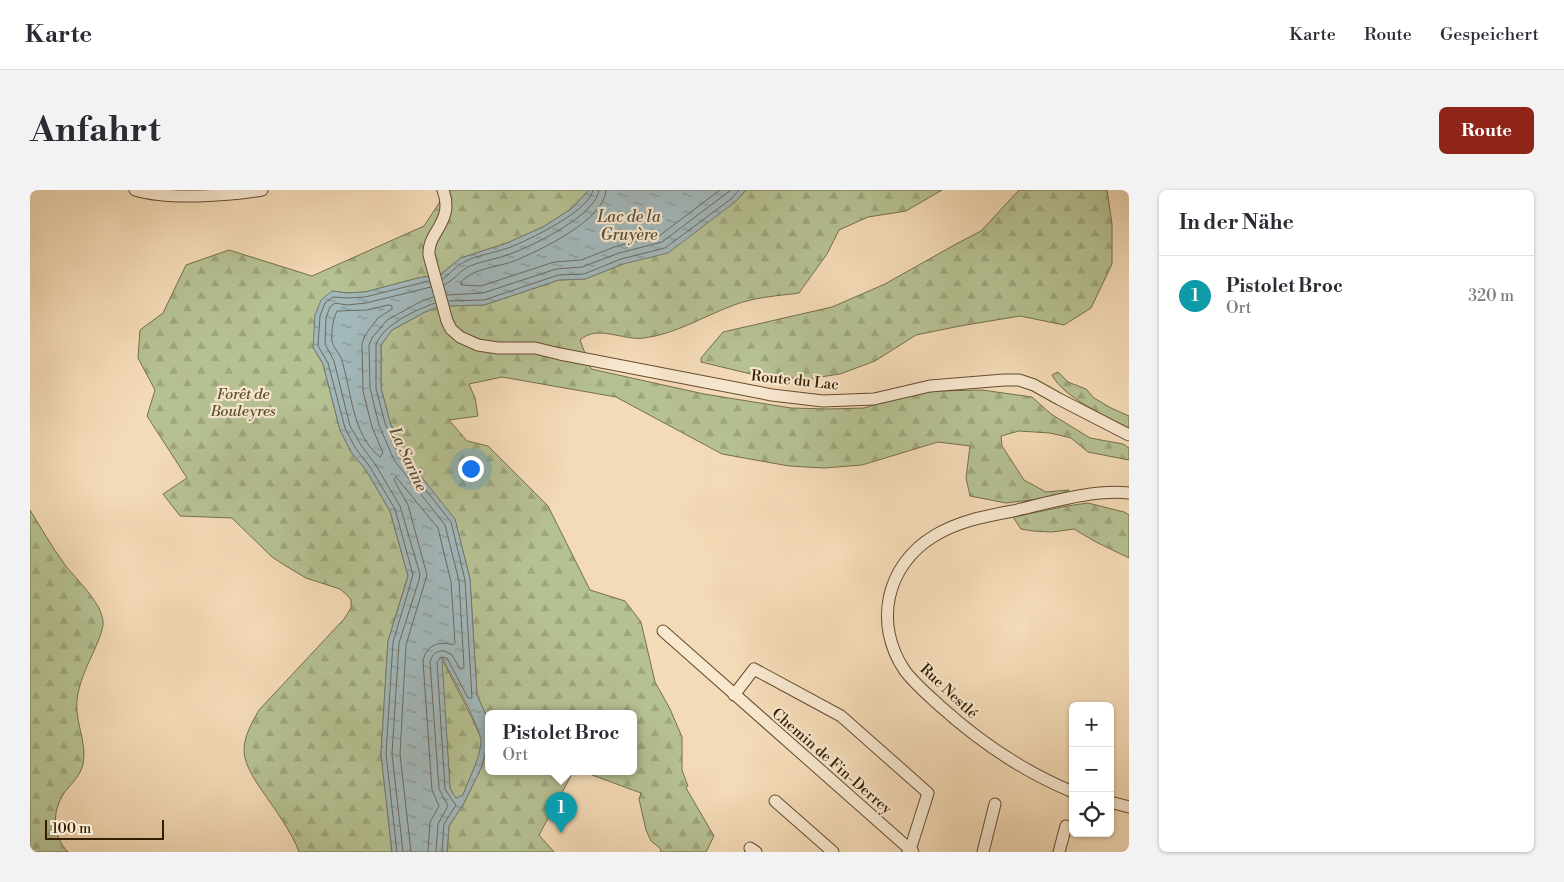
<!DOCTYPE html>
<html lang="de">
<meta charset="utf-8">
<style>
:root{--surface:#fff;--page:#f2f2f3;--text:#2b2b33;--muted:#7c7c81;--line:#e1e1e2;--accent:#8f2418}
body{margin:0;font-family:"Libre Bodoni",serif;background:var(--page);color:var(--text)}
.controls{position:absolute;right:15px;bottom:15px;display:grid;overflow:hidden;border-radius:8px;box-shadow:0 1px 4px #0004}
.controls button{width:45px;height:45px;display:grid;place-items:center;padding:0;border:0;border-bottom:1px solid var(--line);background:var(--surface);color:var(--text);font:25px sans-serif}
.scale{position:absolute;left:15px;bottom:12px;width:119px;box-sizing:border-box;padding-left:5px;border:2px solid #341d01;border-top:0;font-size:14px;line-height:18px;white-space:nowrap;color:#341d01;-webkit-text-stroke:4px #f8e8d0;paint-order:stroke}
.you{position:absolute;left:440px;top:278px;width:18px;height:18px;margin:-12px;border:4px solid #fff;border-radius:50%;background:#1a73e8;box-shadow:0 0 0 8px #1a73e833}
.badge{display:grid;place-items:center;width:32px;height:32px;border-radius:50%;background:var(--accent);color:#fff;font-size:16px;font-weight:700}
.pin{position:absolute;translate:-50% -41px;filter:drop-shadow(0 1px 2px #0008)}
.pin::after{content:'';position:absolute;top:26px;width:18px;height:15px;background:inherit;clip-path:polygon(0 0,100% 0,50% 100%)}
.popup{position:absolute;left:455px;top:520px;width:152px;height:65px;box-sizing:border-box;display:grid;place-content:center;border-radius:8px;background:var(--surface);filter:drop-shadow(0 1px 4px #0005);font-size:16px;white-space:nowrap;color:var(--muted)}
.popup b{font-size:19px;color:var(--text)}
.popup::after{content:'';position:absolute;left:50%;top:100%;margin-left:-10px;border:10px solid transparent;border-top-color:var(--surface)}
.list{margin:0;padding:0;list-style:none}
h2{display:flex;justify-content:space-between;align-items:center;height:65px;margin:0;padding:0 20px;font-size:21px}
h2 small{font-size:16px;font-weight:400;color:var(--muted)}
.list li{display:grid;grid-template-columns:32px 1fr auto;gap:15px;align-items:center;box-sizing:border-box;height:80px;padding:0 20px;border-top:1px solid var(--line)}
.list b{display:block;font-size:19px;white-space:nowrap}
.list p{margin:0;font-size:16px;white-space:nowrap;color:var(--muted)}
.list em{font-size:16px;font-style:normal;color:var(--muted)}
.icon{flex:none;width:28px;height:28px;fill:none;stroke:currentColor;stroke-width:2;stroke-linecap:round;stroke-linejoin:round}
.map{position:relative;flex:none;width:1099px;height:662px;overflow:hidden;border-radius:8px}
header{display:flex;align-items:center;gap:30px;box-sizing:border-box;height:70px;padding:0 25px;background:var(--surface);border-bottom:1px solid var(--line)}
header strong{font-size:24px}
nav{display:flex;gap:28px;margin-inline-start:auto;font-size:18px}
.intro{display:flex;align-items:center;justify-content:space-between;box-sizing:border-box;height:120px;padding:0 30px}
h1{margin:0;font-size:35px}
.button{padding:12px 22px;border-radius:8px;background:var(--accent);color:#fff;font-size:18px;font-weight:700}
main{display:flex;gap:30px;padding:0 30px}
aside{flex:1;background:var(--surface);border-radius:8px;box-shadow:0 1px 4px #0004}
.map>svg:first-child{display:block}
.forest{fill:url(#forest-firs);stroke:#756f4a}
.water{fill:url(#water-ripples);stroke:#767a71;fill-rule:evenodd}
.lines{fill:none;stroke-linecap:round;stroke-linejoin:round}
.shore{stroke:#6b6a5e;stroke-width:1}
.minor-casing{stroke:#644c2e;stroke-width:13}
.minor{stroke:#f8e8d0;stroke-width:11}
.labels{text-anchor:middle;stroke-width:4.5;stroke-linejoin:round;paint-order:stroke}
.street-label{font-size:15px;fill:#341d01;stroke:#f8e8d0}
.park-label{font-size:15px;font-style:italic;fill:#5b4e2d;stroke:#f8e8d0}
.water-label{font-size:16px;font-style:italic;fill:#554c39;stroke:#f8e8d0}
</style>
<header>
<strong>Karte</strong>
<nav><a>Karte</a><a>Route</a><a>Gespeichert</a></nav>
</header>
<div class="intro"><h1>Anfahrt</h1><a class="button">Route</a></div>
<main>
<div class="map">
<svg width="1099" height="662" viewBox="0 0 1099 662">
<defs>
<pattern id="forest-firs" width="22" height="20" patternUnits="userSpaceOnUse" patternTransform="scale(1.25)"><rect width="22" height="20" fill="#b6c193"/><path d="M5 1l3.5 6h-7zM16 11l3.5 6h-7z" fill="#9da57d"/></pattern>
<pattern id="water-ripples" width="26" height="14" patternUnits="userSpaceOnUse" patternTransform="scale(1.25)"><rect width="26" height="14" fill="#a2b8bb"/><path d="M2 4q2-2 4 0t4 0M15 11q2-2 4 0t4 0" fill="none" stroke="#859596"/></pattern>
</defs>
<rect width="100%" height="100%" fill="#f4dbb7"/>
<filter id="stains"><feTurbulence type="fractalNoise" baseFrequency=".004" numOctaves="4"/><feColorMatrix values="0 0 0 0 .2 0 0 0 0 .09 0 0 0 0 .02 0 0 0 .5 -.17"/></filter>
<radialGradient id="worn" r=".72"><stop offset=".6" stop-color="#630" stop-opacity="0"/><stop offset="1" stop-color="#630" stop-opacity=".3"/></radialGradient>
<g class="forest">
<path d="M 411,0 L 559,0 L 541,19 L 513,37 L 477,53 L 431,68 L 411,84 L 388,88 L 335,102 L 317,103 L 302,101 L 283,157 L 293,174 L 310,240 L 321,262 L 336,280 L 360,321 L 378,386 L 358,451 L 351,564 L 362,662 L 269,662 C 263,644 244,618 233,602 C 226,592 218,580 215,568 C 211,551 221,534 229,520 L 314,429 L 321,418 L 321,410 L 317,405 L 310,399 L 276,388 L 256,376 L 242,367 L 202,328 L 150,326 L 133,304 L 157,288 L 117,226 L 125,200 L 108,168 L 110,140 L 133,123 L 156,75 L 199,60 L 282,86 L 394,36 L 411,10 Z"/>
<path d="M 716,0 L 912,0 L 876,21 L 838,27 L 809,40 L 797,64 L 769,103 C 747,106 725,107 704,115 C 674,126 646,144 614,148 C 594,151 567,134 550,150 L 561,179 L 674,204 L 761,218 L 798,219 L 834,218 L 877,205 L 906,201 L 952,200 L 1002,207 L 1021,224 L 1060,248 L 1093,254 L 1099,258 L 1099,270 L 1058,262 L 1041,248 L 1020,243 L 989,241 L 971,246 L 972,256 L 994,290 L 1016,302 L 1039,300 L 1024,307 L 976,313 L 940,306 L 936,288 L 940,256 L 908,252 L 832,275 L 794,278 L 759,276 L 692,264 L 586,207 L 472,187 L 439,194 L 445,208 L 448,226 L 419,230 L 437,251 L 458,256 L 518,316 L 560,400 L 595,411 L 611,432 L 625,492 L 640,519 L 652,547 L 652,580 L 658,596 L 656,598 L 684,646 L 676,662 L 631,662 L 630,658 L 621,651 L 616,640 L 609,609 L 611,603 L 554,582 L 604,582 L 604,524 L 458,524 L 458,530 L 447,505 L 440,389 L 425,330 L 374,265 L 360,232 L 351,198 L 351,155 L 362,140 L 395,122 L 411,116 L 454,115 L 529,90 L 555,89 L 593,74 L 707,10 Z"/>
<path d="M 989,0 L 1077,0 L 1082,34 L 1082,74 L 1061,118 L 1034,135 L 990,126 L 930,136 L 886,145 L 845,171 L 810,184 L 777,189 L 729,186 L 671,172 L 671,168 L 693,142 L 802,117 L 855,94 L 926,54 L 951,41 Z"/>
<path d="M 1028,182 L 1038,192 L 1056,199 L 1064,208 L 1081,218 L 1099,226 L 1099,238 C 1076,226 1034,208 1022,185 Z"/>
<path d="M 1058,313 L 1094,322 L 1099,325 L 1099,368 L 1066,352 L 1044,339 L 1022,342 L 1003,341 L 991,339 L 983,327 L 1037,316 Z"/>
<path d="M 0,320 C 11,338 22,357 35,375 C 47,390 71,412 73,431 C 75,441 59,470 55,481 C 52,488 50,495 48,503 C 42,528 58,551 53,574 C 51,585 41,594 34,603 C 22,621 22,646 38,662 L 0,662 Z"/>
<path d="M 411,467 L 441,526 L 452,550 L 449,566 L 433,605 L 426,609 L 420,598 Z"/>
<path d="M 458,552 L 458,582 L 543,582 L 509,645 L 524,662 L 417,662 L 419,636 L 434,613 L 452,576 Z"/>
</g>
<path class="water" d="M 559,0 L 716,0 L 705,12 L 638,63 L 593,74 L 555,89 L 529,90 L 454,115 L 411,116 L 395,122 L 362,140 L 351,155 L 351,198 L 360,232 L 374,265 L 425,329 L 440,389 L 447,505 L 458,530 L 458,552 L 452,576 L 434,613 L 419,636 L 417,662 L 362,662 L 351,564 L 358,451 L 378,386 L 360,321 L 336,280 L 321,262 L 310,240 L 293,174 L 283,157 L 285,125 L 291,110 L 302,101 L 317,103 L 335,102 L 388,88 L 411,84 L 431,68 L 477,53 L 513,37 L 541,19 ZM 412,468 C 419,480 453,542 451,553 C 449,571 439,588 433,605 L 426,608 L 420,598 Z"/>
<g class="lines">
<g class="shore">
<path d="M 576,0 C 575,30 509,61 484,71 C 471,76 451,78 440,85 C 436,87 433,90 431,92 L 431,95 L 451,96 L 524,72 L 551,70 L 587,56 L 629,46 L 690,0"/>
<path d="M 413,89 C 420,84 426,76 434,72 C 447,65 464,63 478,58 C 497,51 560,21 563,0"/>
<path d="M 414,95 C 423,91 428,83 436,78 C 446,72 468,69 480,64 C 502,56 567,25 569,0"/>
<path d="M 417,105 L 453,103 L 526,79 L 552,77 L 589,63 L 632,52 L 701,0"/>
<path d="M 403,107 L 390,112 L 357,130 L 342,148 L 339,155 L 340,198 L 349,235 L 364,270 L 415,335 L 429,391 L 434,477 L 432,479 L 430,479 L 422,465 L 415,461 C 407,460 402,464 400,472 L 409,599 L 418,616 L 408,634 L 406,662"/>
<path d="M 419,111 L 454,110 L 528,85 L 554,84 L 591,69 L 635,58 L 701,9 L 709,0"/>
<path d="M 405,113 C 386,120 352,135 346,155 L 346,199 L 355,233 L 369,266 L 421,332 L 435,390 L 442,508 L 438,508 L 417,468 L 411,467 L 407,472 L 415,599 L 422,610 L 426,615 L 414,634 L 412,662"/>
<path d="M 359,115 L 362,116 L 362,119 L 348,128 L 335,145 L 332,154 L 333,201 L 342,237 L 353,263 L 350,267 C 321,244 322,200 311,168 C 309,163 303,157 302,151 C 301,142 303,129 307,121 L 337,120 Z"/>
<path d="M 367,662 L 356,564 L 363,452 L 383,385 L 365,319 L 340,277 L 326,259 L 315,238 L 298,173 L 288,156 L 290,126 L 295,113 L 303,107 L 317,108 L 335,107 L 399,91"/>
<path d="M 373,662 L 362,564 L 369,453 L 389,390 L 390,384 L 370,316 L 345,274 L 331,255 L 320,236 L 304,171 L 295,154 L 296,128 L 300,117 L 305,113 L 317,115 L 336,113 L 401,97"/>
<path d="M 381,662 L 370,564 L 376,455 L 397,385 L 378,315 L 364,290 L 366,287 L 408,338 L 421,392 L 425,453 L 423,455 C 408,450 396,456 393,471 L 402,600 L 409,616 L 400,632 L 398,662"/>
</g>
<defs>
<g id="minor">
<path d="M 105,0 C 138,10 198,6 232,0"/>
<path d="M 413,0 C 425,32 397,42 399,65 L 417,131 L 421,139 L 430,147 L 448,155 L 468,158 L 505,158 L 530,164 L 742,205 L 793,211 L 844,209 L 900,196 L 974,190 L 989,190 L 1004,195 L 1029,209 L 1099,245"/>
<path d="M 633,441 L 883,662"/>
<path d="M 704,505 L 724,479 L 811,526 L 898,603 L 880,660 L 878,662"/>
<path d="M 1043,602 C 992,581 950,552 910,516 C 898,505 885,494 875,481 C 843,434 856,375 904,346 C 928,331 956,326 983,321 C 1018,313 1063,299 1099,303"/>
<path d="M 745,611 L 803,662"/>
<path d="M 1080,612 L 1099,617"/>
<path d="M 720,658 L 726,662"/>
<path d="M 953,662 L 965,614"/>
<path d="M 1029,662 L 1036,636"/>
</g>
</defs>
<use href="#minor" class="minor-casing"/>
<use href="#minor" class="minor"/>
</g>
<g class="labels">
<g class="street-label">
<text transform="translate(765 190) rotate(6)" y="5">Route du Lac</text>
<text transform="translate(919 501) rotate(43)" y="5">Rue Nestlé</text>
<text transform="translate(802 571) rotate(41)" y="5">Chemin de Fin-Derrey</text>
</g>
<g class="park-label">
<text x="213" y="209">Forêt de<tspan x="213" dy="17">Bouleyres</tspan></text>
</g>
<g class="water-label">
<text x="599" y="32">Lac de la<tspan x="599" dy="18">Gruyère</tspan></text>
<text transform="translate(379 269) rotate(65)" y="6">La Sarine</text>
</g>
</g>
<rect width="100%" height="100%" filter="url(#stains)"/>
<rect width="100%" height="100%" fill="url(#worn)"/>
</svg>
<div class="controls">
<button>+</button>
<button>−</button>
<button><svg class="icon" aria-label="locate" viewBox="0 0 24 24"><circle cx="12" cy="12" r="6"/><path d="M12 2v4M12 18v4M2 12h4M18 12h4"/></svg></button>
</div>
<div class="scale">100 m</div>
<div class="you"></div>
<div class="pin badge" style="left:531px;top:643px;background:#0f9aa8">1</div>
<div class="popup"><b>Pistolet Broc</b>Ort</div>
</div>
<aside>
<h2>In der Nähe<small></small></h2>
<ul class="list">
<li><span class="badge" style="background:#0f9aa8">1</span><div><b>Pistolet Broc</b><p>Ort</p></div><em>320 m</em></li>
</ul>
</aside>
</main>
